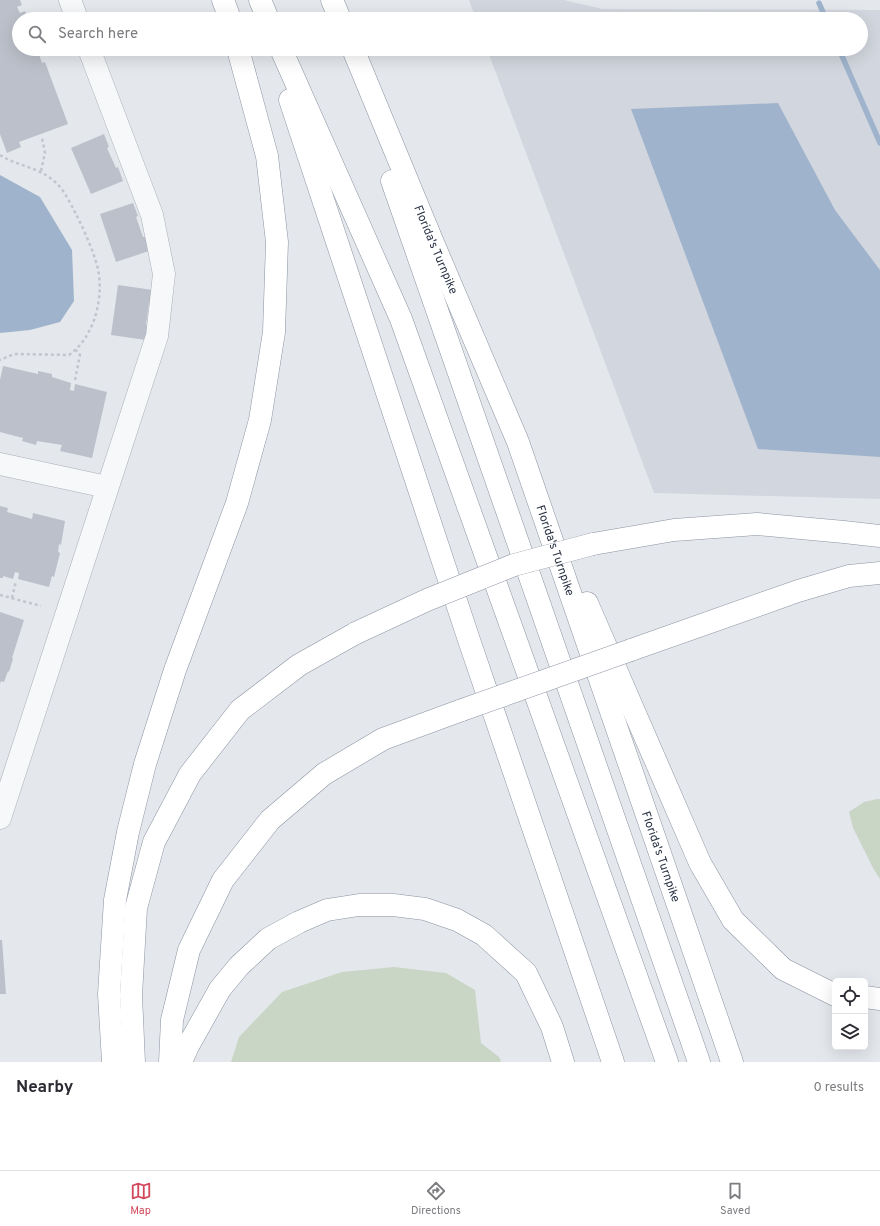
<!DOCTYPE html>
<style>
:root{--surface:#fff;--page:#f7f7f7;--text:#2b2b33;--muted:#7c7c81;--line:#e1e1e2;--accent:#d1495b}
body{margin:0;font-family:Overpass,sans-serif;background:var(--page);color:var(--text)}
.controls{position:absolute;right:12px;bottom:12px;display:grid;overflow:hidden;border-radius:6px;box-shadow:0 4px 16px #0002}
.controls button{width:36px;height:36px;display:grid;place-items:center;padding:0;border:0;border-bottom:1px solid var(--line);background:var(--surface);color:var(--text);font:20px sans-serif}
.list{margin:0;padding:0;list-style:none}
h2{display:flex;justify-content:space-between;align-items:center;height:52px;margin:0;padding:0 16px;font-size:17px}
h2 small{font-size:13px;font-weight:400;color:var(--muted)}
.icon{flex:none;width:22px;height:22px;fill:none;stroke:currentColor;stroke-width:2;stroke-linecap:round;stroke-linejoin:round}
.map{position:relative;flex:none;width:880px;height:1062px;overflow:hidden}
.search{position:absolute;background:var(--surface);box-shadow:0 4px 16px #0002;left:12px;right:12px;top:12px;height:44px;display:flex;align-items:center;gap:10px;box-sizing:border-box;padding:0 14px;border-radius:22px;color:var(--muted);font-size:15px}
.sheet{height:108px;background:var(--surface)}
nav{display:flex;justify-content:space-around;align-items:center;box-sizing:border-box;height:56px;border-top:1px solid var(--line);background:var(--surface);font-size:11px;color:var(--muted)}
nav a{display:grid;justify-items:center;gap:2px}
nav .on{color:var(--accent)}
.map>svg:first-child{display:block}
.built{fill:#d2d6de}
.green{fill:#c9d6c5}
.water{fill:#9fb4cc}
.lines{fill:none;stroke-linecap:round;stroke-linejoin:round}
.stream{stroke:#9fb4cc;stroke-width:5.5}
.building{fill:#bbc0ca}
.minor-casing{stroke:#a9aeb7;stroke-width:23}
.motorway-casing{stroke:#8b94a3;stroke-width:23}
.path{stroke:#c2c5cb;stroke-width:2.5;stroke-dasharray:3 3;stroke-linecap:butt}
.minor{stroke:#f7f8fa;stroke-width:22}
.motorway{stroke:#fff;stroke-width:22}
.motorway-bridge-casing{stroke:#8b94a3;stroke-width:23;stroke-linecap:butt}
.motorway-bridge{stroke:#fff;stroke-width:22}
.labels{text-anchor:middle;stroke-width:3;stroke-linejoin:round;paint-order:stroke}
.street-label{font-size:12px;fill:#2b3445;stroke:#f4f6f9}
</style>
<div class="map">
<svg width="880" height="1062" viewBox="0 0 880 1062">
<rect width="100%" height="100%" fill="#e4e7ec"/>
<path class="built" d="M 469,0 L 564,0 L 602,9 L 880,10 L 880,499 L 654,493 L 487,49 L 861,49 L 861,19 L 476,19 Z"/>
<g class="green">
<path d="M 877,799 L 880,799 L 880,879 L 874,870 L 853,828 L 849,812 L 864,802 Z"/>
<path d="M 394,967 L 446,973 L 475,990 L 481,1043 L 499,1057 L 501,1062 L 231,1062 L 239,1037 L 282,992 L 342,972 Z"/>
</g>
<g class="water">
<path d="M 778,103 L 835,210 L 880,270 L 880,457 L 758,449 L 631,109 Z"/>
<path d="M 0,175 L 40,197 L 72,250 L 74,301 L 60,322 L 30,330 L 0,333 Z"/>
</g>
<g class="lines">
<g class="stream">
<path d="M 819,3 L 826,19"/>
<path d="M 839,49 L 880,143"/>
</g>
</g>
<g class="building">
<path d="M 0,0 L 20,0 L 22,5 L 17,7 L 20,13 L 25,11 L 28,19 L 19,19 L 19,49 L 37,49 L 42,63 L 45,62 L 68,124 L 19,142 L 21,147 L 7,153 L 0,134 Z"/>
<path d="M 104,134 L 109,147 L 107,148 L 116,168 L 118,167 L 123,181 L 91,194 L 71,148 Z"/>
<path d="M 133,203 L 138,216 L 136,217 L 143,237 L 145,237 L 149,251 L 116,262 L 100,214 Z"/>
<path d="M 118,285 L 153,290 L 151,303 L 149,303 L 146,325 L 148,325 L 146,340 L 111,335 Z"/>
<path d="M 3,366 L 38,374 L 38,371 L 52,374 L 52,377 L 71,383 L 70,390 L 74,391 L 75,384 L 107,392 L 92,458 L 60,451 L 62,445 L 37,441 L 36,445 L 22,441 L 23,438 L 0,432 L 0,380 Z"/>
<path d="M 0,506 L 8,508 L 7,512 L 32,519 L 33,513 L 65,521 L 61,545 L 59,544 L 58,552 L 60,553 L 54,577 L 52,576 L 49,587 L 18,579 L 19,573 L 15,572 L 13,579 L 3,576 L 3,578 L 0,578 Z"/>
<path d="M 0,612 L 24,620 L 12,658 L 13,659 L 9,672 L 8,671 L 4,682 L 1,681 L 0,684 Z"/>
<path d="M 0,940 L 2,940 L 6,994 L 0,994 Z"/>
</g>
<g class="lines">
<defs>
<g id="minor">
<path d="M 70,0 L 77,19"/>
<path d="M 0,464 L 107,487"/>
<path d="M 0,818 L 157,336 L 164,274 L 152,215 L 89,49"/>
</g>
<g id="motorway">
<path d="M 223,0 L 230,19"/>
<path d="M 260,0 L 268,19"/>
<path d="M 332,0 L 340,19"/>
<path d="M 281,49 L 401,319 L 667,1062"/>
<path id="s1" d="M 353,49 L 431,238 L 518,442 L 732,1062"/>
<path d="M 290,100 L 470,643 L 613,1062"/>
<path d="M 392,181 L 699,1062"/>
<path d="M 593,544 L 674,530 L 757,524 L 844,532 L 880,536"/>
<path d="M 587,603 L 700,863 L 733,920 L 783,969 L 835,995"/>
<path d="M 631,650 L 798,591 L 849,576 L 880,573"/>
<path d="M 865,997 L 880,999"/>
<path d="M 113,1062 L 109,994 L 115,900 L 128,832 L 145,764 L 175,670 L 237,503 L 260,420 L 274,332 L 277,242 L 267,156 L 238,49"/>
<path d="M 134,1062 L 131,995 L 136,908 L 154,842 L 190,774 L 240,710 L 299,665 L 356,633"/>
<path d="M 170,1062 L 172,1020 L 189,950 L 223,880 L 270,820 L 324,774 L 383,739 L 462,710"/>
<path d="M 181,1062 L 188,1046 L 220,989 L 239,966 L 268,939 L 299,922 L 327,910 L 359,905 L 393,905 L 425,909 L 457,920 L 484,935 L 526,973 L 552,1027 L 563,1062"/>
</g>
</defs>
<use href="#minor" class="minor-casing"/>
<use href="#motorway" class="motorway-casing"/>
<g class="path">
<path d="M 0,155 C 17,166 38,167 54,181 C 64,189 70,203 76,214 C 84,230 92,248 97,265 C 105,295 95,337 69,355 L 14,354 L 0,360"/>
<path d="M 41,171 L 45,153 L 42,138"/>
<path d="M 75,380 L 80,355 L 76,350"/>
<path d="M 0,595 L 41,606"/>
<path d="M 12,598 L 16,581"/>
</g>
<use href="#minor" class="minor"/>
<use href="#motorway" class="motorway"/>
<defs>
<g id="motorway-bridge">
<path d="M 356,633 L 427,600 L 514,565 L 593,544"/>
<path d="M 462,710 L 631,650"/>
</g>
</defs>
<use href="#motorway-bridge" class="motorway-bridge-casing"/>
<use href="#motorway-bridge" class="motorway-bridge"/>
</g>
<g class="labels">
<g class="street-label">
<text dy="4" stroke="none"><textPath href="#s1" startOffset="217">Florida's Turnpike</textPath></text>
<text dy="4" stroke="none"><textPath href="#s1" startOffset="541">Florida's Turnpike</textPath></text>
<text dy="4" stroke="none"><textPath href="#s1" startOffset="865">Florida's Turnpike</textPath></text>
</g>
</g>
</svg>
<div class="controls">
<button><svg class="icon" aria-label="locate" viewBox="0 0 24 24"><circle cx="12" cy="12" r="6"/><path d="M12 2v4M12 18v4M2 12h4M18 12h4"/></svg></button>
<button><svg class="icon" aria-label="layers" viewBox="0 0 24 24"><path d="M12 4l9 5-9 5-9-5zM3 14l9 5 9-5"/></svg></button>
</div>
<div class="search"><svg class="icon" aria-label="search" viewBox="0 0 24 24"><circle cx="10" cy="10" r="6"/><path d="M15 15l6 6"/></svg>Search here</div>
</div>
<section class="sheet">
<h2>Nearby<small>0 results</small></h2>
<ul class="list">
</ul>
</section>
<nav>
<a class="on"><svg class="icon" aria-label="map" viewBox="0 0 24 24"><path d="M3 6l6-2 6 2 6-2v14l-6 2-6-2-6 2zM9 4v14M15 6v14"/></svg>Map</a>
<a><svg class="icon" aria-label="directions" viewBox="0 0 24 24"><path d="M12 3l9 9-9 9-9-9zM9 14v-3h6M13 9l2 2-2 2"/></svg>Directions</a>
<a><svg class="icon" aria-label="saved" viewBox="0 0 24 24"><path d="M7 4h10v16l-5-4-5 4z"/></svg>Saved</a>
</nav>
